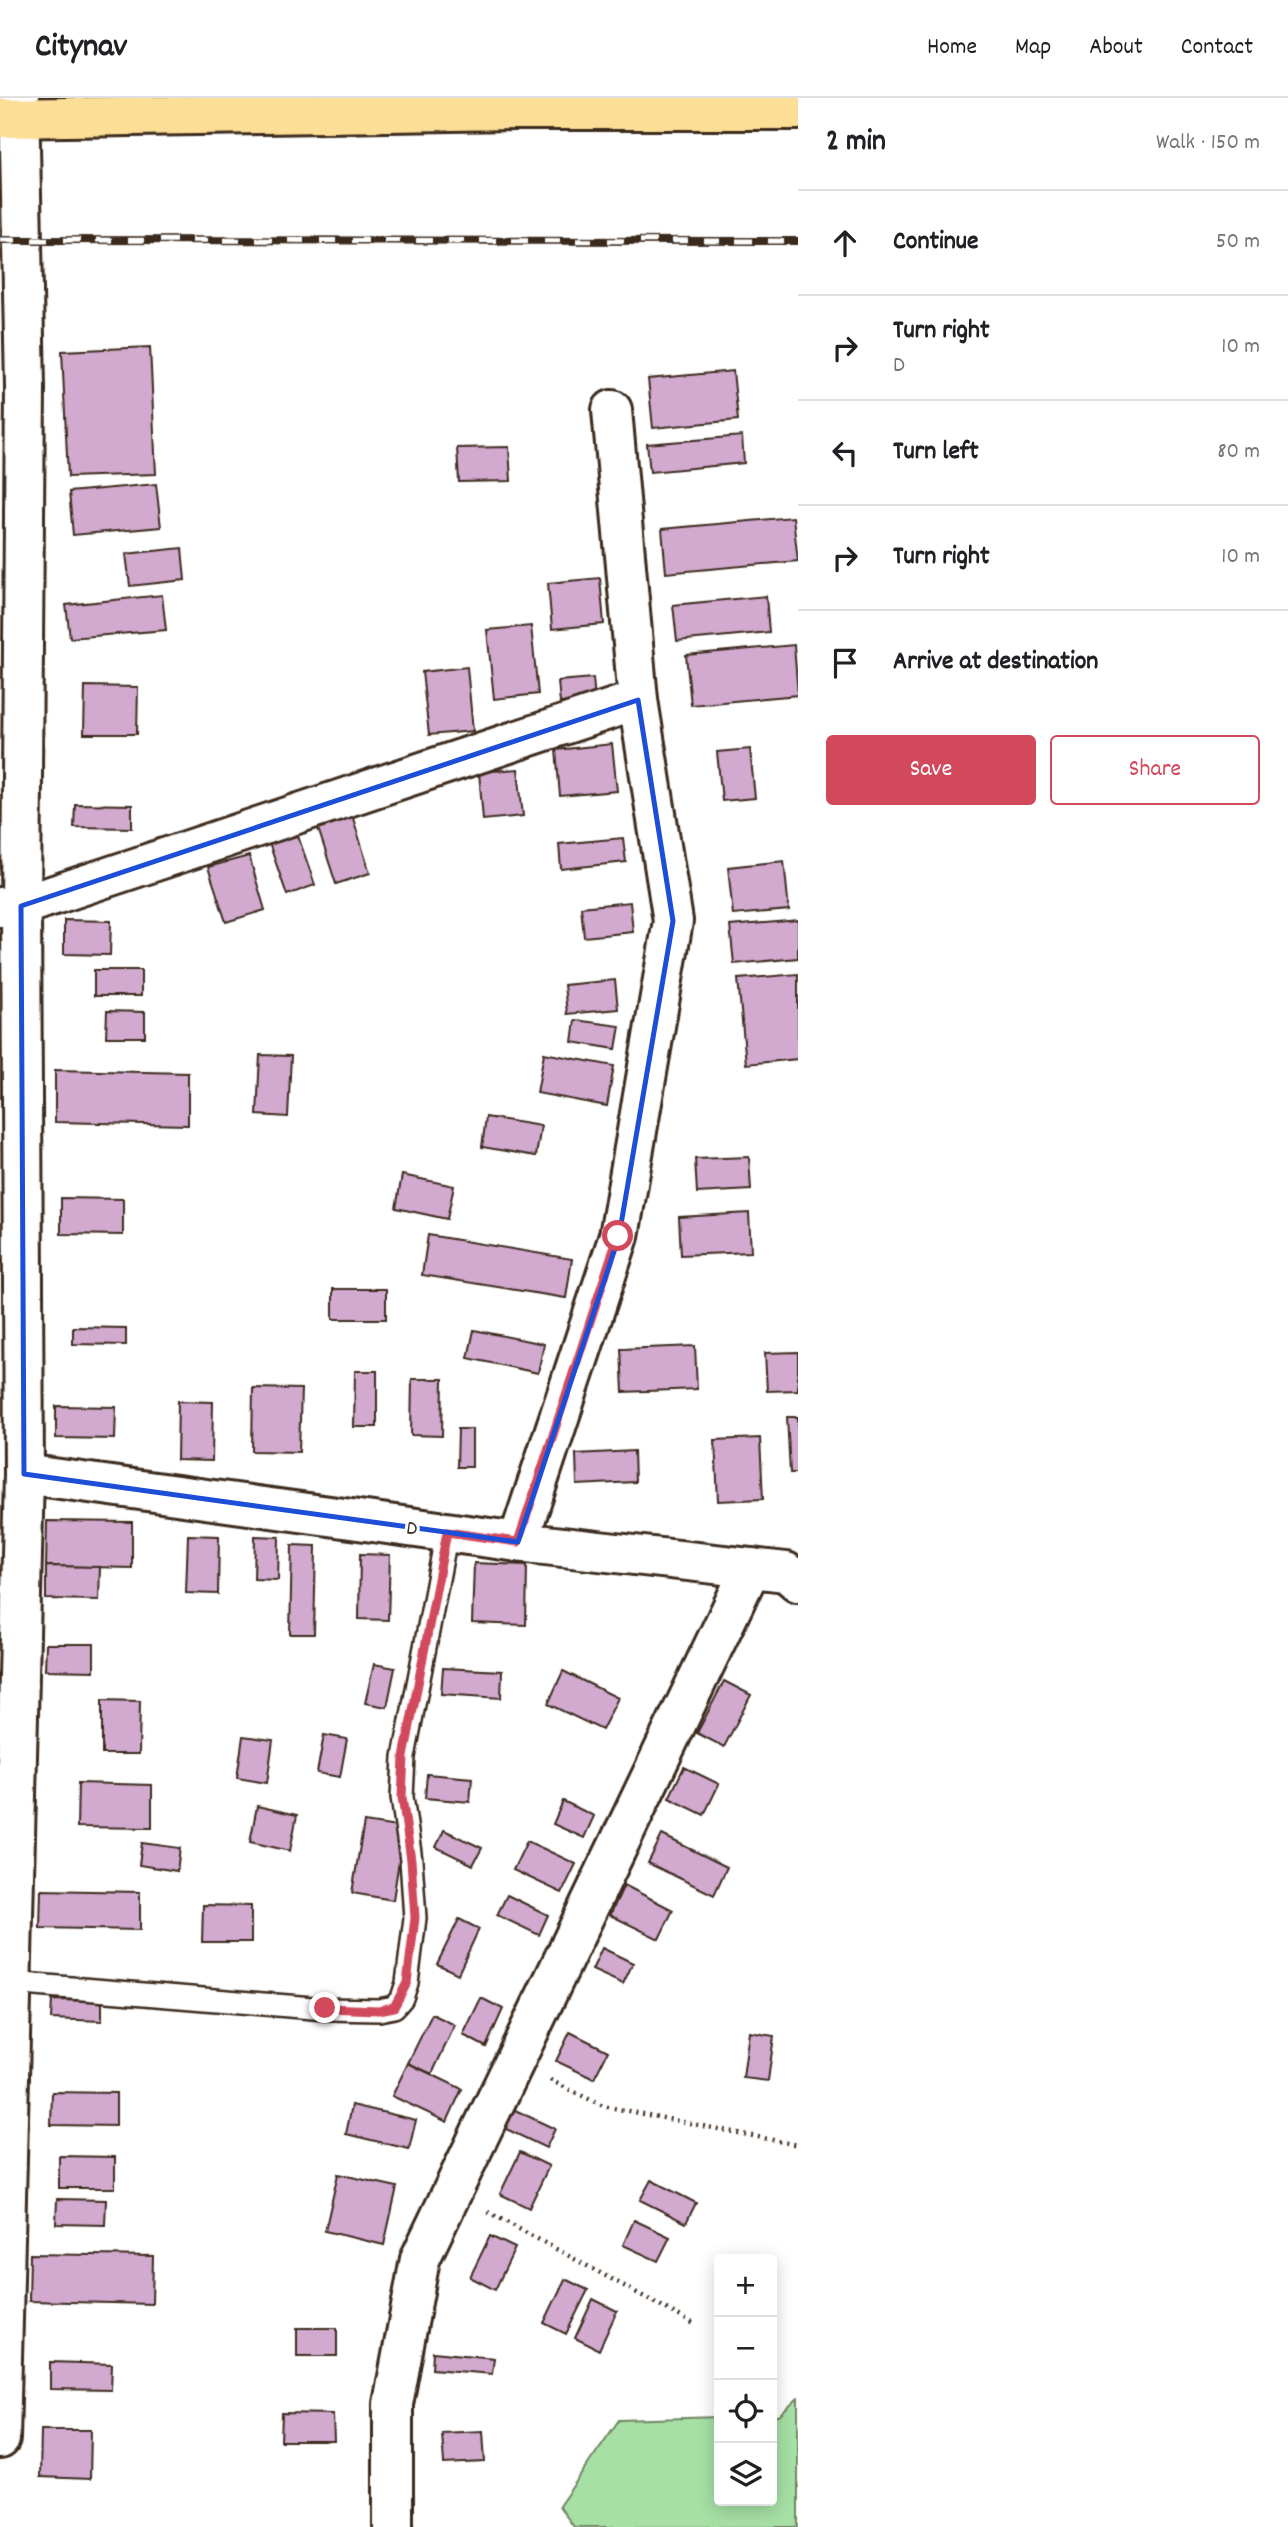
<!DOCTYPE html>
<meta charset="utf-8">
<style>
:root{--surface:#fff;--page:#f2f2f2;--text:#202124;--muted:#757577;--line:#e0e0e0;--accent:#d1495b}
body{margin:0;font-family:Dekko,sans-serif;background:var(--page);color:var(--text)}
.controls{position:absolute;right:21px;bottom:21px;display:grid;overflow:hidden;border-radius:7px;box-shadow:0 4px 18px #0003}
.controls button{width:63px;height:63px;display:grid;place-items:center;padding:0;border:0;border-bottom:2px solid var(--line);background:var(--surface);color:var(--text);font:35px sans-serif}
.stop{position:absolute;width:21px;height:21px;margin:-16px;border:5px solid #d1495b;border-radius:50%;background:#fff}
.stop.end{background:#d1495b;border-color:#fff;box-shadow:0 2px 7px #0008}
.list{margin:0;padding:0;list-style:none}
h2{display:flex;justify-content:space-between;align-items:center;height:91px;margin:0;padding:0 28px;font-size:30px}
h2 small{font-size:23px;font-weight:400;color:var(--muted)}
.list li{display:grid;grid-template-columns:46px 1fr auto;gap:21px;align-items:center;box-sizing:border-box;height:105px;padding:0 28px;border-top:2px solid var(--line)}
.list b{display:block;font-size:26px;white-space:nowrap}
.list p{margin:0;font-size:23px;white-space:nowrap;color:var(--muted)}
.list em{font-size:23px;font-style:normal;color:var(--muted)}
.actions{display:flex;gap:14px;padding:21px 28px}
.actions a{flex:1;padding:16px 0;border:2px solid var(--accent);border-radius:7px;text-align:center;font-size:24px;color:var(--accent)}
.actions .main{background:var(--accent);color:#fff}
.icon{flex:none;width:38px;height:38px;fill:none;stroke:currentColor;stroke-width:2;stroke-linecap:round;stroke-linejoin:round}
.map{position:relative;flex:none;width:798px;height:2429px;overflow:hidden}
header{display:flex;align-items:center;gap:42px;box-sizing:border-box;height:98px;padding:0 35px;background:var(--surface);border-bottom:2px solid var(--line)}
header strong{font-size:33px}
nav{display:flex;gap:38px;margin-inline-start:auto;font-size:24px}
main{display:flex}
aside{flex:1;background:var(--surface)}
.map>svg:first-child{display:block}
.green{fill:#a6e0a5;stroke:#708562;stroke-width:2}
.building{fill:#d2a9cf;stroke:#3b2a1e;stroke-width:2}
.lines{fill:none;stroke-linecap:round;stroke-linejoin:round}
.service-casing{stroke:#3b2a1e;stroke-width:26}
.minor-casing{stroke:#3b2a1e;stroke-width:44}
.trunk-casing{stroke:#3b2a1e;stroke-width:44}
.path{stroke:#3b2a1e;stroke-width:4.5;stroke-dasharray:2 5;stroke-linecap:butt}
.service{stroke:#fff;stroke-width:21}
.minor{stroke:#fff;stroke-width:38}
.trunk{stroke:#fcde96;stroke-width:38}
.rail-casing{stroke:#3b2a1e;stroke-width:8}
.rail{stroke:#fff;stroke-width:5;stroke-dasharray:16;stroke-linecap:butt}
.route{stroke:#d1495b;stroke-width:9}
.marked{fill:none;stroke:#1d4ed8;stroke-width:5;stroke-linejoin:round}
.labels{text-anchor:middle;stroke-width:6;stroke-linejoin:round;paint-order:stroke}
.street-label{font-size:21px;fill:#3b2a1e;stroke:#fff}
</style>
<header>
<strong>Citynav</strong>
<nav><a>Home</a><a>Map</a><a>About</a><a>Contact</a></nav>
</header>
<main>
<div class="map">
<svg width="798" height="2429" viewBox="0 0 798 2429">
<rect width="100%" height="100%" fill="#fff"/>
<filter id="ink" filterUnits="userSpaceOnUse"><feTurbulence type="fractalNoise" baseFrequency=".0143" numOctaves="2"/><feDisplacementMap in="SourceGraphic" scale="14" xChannelSelector="R" yChannelSelector="G"/><feConvolveMatrix kernelMatrix="1 2 1 2 8 2 1 2 1" color-interpolation-filters="sRGB"/></filter>
<g filter="url(#ink)">
<path class="green" d="M 798,2300 L 798,2429 L 574,2429 L 559,2408 L 619,2322 L 719,2319 L 719,2403 L 772,2403 L 772,2318 L 779,2318 Z"/>
<g class="building">
<path d="M 150,249 L 156,376 L 68,379 L 62,253 Z"/>
<path d="M 733,273 L 738,322 L 653,330 L 648,281 Z"/>
<path d="M 742,338 L 744,365 L 650,374 L 647,346 Z"/>
<path d="M 509,349 L 511,383 L 459,384 L 457,350 Z"/>
<path d="M 156,386 L 161,429 L 73,437 L 69,394 Z"/>
<path d="M 793,419 L 798,463 L 666,475 L 662,431 Z"/>
<path d="M 182,450 L 185,482 L 130,488 L 126,456 Z"/>
<path d="M 600,480 L 604,526 L 552,531 L 548,485 Z"/>
<path d="M 162,497 L 166,532 L 70,540 L 66,507 Z"/>
<path d="M 766,498 L 769,534 L 677,543 L 673,507 Z"/>
<path d="M 531,528 L 538,596 L 494,601 L 487,532 Z"/>
<path d="M 794,547 L 798,597 L 691,607 L 686,557 Z"/>
<path d="M 467,569 L 473,633 L 429,637 L 422,574 Z"/>
<path d="M 593,580 L 595,602 L 560,605 L 558,583 Z"/>
<path d="M 85,588 L 138,589 L 137,636 L 84,636 Z"/>
<path d="M 612,646 L 617,693 L 560,698 L 556,652 Z"/>
<path d="M 750,651 L 755,700 L 722,703 L 717,654 Z"/>
<path d="M 518,671 L 523,718 L 483,722 L 479,674 Z"/>
<path d="M 75,706 L 132,707 L 132,730 L 74,729 Z"/>
<path d="M 352,717 L 370,775 L 336,786 L 317,727 Z"/>
<path d="M 297,735 L 315,787 L 287,797 L 269,745 Z"/>
<path d="M 623,740 L 626,764 L 561,771 L 559,746 Z"/>
<path d="M 249,758 L 265,812 L 226,824 L 208,769 Z"/>
<path d="M 784,763 L 789,812 L 733,817 L 728,769 Z"/>
<path d="M 630,804 L 633,834 L 584,839 L 581,809 Z"/>
<path d="M 64,822 L 111,823 L 110,857 L 64,856 Z"/>
<path d="M 798,822 L 798,860 L 734,866 L 730,828 Z"/>
<rect x="94" y="872" width="47" height="26"/>
<path d="M 798,876 L 798,961 L 746,966 L 738,881 Z"/>
<path d="M 615,882 L 618,911 L 567,916 L 564,887 Z"/>
<path d="M 107,913 L 145,914 L 145,939 L 106,939 Z"/>
<path d="M 575,922 L 620,928 L 616,951 L 572,944 Z"/>
<path d="M 544,955 L 614,968 L 607,1008 L 537,995 Z"/>
<path d="M 260,957 L 291,958 L 288,1019 L 257,1017 Z"/>
<path d="M 55,972 L 188,975 L 188,1027 L 55,1024 Z"/>
<path d="M 486,1019 L 541,1028 L 536,1058 L 482,1049 Z"/>
<path d="M 749,1059 L 751,1092 L 697,1095 L 695,1061 Z"/>
<path d="M 402,1077 L 454,1088 L 447,1121 L 396,1110 Z"/>
<path d="M 61,1100 L 123,1101 L 123,1137 L 61,1136 Z"/>
<path d="M 749,1115 L 751,1154 L 681,1157 L 679,1119 Z"/>
<path d="M 428,1137 L 572,1161 L 566,1200 L 422,1177 Z"/>
<rect x="333" y="1191" width="53" height="30"/>
<path d="M 73,1229 L 126,1230 L 126,1247 L 73,1246 Z"/>
<path d="M 474,1232 L 544,1246 L 538,1275 L 468,1260 Z"/>
<path d="M 695,1248 L 697,1291 L 623,1294 L 621,1251 Z"/>
<path d="M 798,1254 L 798,1292 L 767,1293 L 765,1255 Z"/>
<path d="M 355,1273 L 377,1273 L 377,1329 L 354,1329 Z"/>
<path d="M 412,1281 L 443,1281 L 442,1338 L 411,1337 Z"/>
<path d="M 253,1290 L 301,1291 L 299,1354 L 252,1353 Z"/>
<path d="M 178,1303 L 213,1304 L 212,1363 L 177,1362 Z"/>
<path d="M 56,1308 L 116,1309 L 115,1341 L 56,1340 Z"/>
<path d="M 787,1319 L 798,1319 L 798,1375 L 790,1375 Z"/>
<path d="M 458,1331 L 472,1331 L 472,1369 L 457,1369 Z"/>
<path d="M 760,1340 L 763,1401 L 718,1403 L 715,1342 Z"/>
<path d="M 634,1353 L 635,1384 L 577,1387 L 576,1356 Z"/>
<path d="M 47,1423 L 132,1424 L 132,1470 L 46,1468 Z"/>
<path d="M 188,1437 L 219,1438 L 218,1496 L 186,1495 Z"/>
<path d="M 255,1438 L 279,1439 L 278,1482 L 254,1481 Z"/>
<path d="M 292,1447 L 316,1448 L 314,1536 L 290,1536 Z"/>
<path d="M 360,1456 L 390,1457 L 388,1522 L 359,1521 Z"/>
<path d="M 474,1465 L 527,1467 L 526,1527 L 472,1525 Z"/>
<path d="M 46,1468 L 100,1469 L 99,1502 L 46,1501 Z"/>
<path d="M 46,1546 L 94,1546 L 94,1573 L 45,1572 Z"/>
<path d="M 374,1566 L 395,1570 L 387,1609 L 365,1605 Z"/>
<path d="M 443,1570 L 502,1573 L 501,1600 L 441,1596 Z"/>
<path d="M 563,1573 L 618,1600 L 602,1632 L 548,1606 Z"/>
<path d="M 724,1583 L 751,1597 L 724,1649 L 697,1635 Z"/>
<path d="M 102,1602 L 140,1603 L 139,1656 L 102,1656 Z"/>
<path d="M 324,1637 L 347,1641 L 340,1679 L 317,1675 Z"/>
<path d="M 243,1638 L 273,1642 L 267,1685 L 237,1680 Z"/>
<path d="M 684,1669 L 719,1686 L 704,1717 L 669,1700 Z"/>
<path d="M 427,1676 L 472,1680 L 470,1704 L 425,1700 Z"/>
<path d="M 78,1685 L 152,1687 L 152,1730 L 77,1729 Z"/>
<path d="M 563,1703 L 594,1718 L 584,1740 L 553,1726 Z"/>
<path d="M 257,1708 L 297,1717 L 290,1753 L 250,1744 Z"/>
<path d="M 364,1724 L 404,1730 L 393,1802 L 352,1795 Z"/>
<path d="M 444,1732 L 482,1750 L 473,1767 L 436,1749 Z"/>
<path d="M 662,1737 L 727,1769 L 714,1797 L 648,1765 Z"/>
<path d="M 527,1743 L 576,1766 L 562,1795 L 513,1772 Z"/>
<path d="M 142,1745 L 180,1750 L 177,1773 L 139,1767 Z"/>
<path d="M 624,1787 L 673,1812 L 659,1841 L 610,1817 Z"/>
<path d="M 41,1792 L 140,1794 L 140,1832 L 40,1830 Z"/>
<path d="M 507,1797 L 548,1817 L 539,1837 L 497,1817 Z"/>
<path d="M 203,1807 L 251,1808 L 251,1844 L 202,1844 Z"/>
<path d="M 459,1821 L 479,1831 L 458,1876 L 437,1866 Z"/>
<path d="M 602,1850 L 633,1865 L 623,1886 L 592,1872 Z"/>
<path d="M 481,1900 L 503,1911 L 486,1949 L 463,1937 Z"/>
<path d="M 52,1902 L 102,1903 L 102,1923 L 51,1921 Z"/>
<path d="M 432,1916 L 455,1927 L 432,1976 L 408,1965 Z"/>
<path d="M 570,1934 L 608,1953 L 594,1981 L 556,1963 Z"/>
<path d="M 749,1934 L 774,1938 L 768,1983 L 743,1980 Z"/>
<path d="M 408,1965 L 462,1991 L 447,2024 L 392,1998 Z"/>
<path d="M 52,1994 L 116,1995 L 116,2028 L 51,2027 Z"/>
<path d="M 352,2007 L 416,2022 L 409,2051 L 346,2036 Z"/>
<path d="M 513,2011 L 555,2031 L 546,2050 L 504,2030 Z"/>
<path d="M 520,2054 L 549,2068 L 529,2110 L 500,2096 Z"/>
<path d="M 59,2058 L 115,2059 L 115,2090 L 59,2090 Z"/>
<path d="M 338,2076 L 397,2089 L 384,2147 L 325,2133 Z"/>
<path d="M 651,2082 L 696,2105 L 686,2125 L 640,2102 Z"/>
<path d="M 57,2101 L 106,2102 L 105,2127 L 56,2126 Z"/>
<path d="M 634,2122 L 670,2139 L 658,2163 L 623,2147 Z"/>
<path d="M 490,2138 L 515,2150 L 495,2192 L 470,2179 Z"/>
<path d="M 30,2156 L 153,2158 L 152,2206 L 29,2203 Z"/>
<path d="M 565,2181 L 588,2192 L 566,2236 L 544,2225 Z"/>
<path d="M 593,2201 L 617,2213 L 599,2252 L 575,2240 Z"/>
<rect x="297" y="2230" width="40" height="28"/>
<path d="M 433,2254 L 494,2260 L 492,2276 L 432,2271 Z"/>
<path d="M 50,2264 L 112,2266 L 111,2292 L 50,2291 Z"/>
<path d="M 282,2315 L 333,2316 L 334,2343 L 281,2343 Z"/>
<path d="M 41,2332 L 91,2332 L 90,2381 L 40,2379 Z"/>
<path d="M 483,2333 L 485,2364 L 444,2366 L 442,2335 Z"/>
</g>
<g class="lines">
<defs>
<path id="service" d="M 11,1885 L 325,1911 L 379,1912 L 394,1909 L 402,1900 L 407,1885 L 415,1820 L 411,1762 L 402,1699 L 404,1659 L 447,1434"/>
<g id="minor">
<path d="M 0,809 L 21,808 L 638,602"/>
<path d="M 24,1376 L 518,1444 L 786,1474 L 798,1484"/>
<path d="M 518,1444 L 619,1138 L 673,823 L 638,602 L 612,312"/>
<path d="M 0,2341 L 24,1376 L 21,808 L 25,289 L 19,0"/>
<path d="M 393,2429 L 393,2306 L 420,2161 L 751,1470"/>
</g>
<path id="trunk" d="M 0,20 L 515,12 L 798,12"/>
</defs>
<use href="#service" class="service-casing"/>
<use href="#minor" class="minor-casing"/>
<use href="#trunk" class="trunk-casing"/>
<g class="path">
<path d="M 550,1982 L 603,2008 L 798,2047"/>
<path d="M 488,2114 L 696,2227"/>
</g>
<use href="#service" class="service"/>
<use href="#minor" class="minor"/>
<use href="#trunk" class="trunk"/>
<defs>
<path id="rail" d="M 0,142 L 798,143"/>
</defs>
<use href="#rail" class="rail-casing"/>
<use href="#rail" class="rail"/>
</g>
</g>
<g class="lines" filter="url(#ink)">
<path class="route" d="M 325,1910 L 379,1912 L 394,1909 L 407,1885 L 415,1820 L 411,1762 L 402,1699 L 404,1659 L 447,1434 L 518,1444 L 618,1138"/>
</g>
<path class="marked" d="M 638,602 L 673,823 L 619,1138 L 518,1444 L 24,1376 L 21,808 Z"/>
<g class="labels">
<g class="street-label">
<text transform="translate(412 1429) rotate(8)" y="7">D</text>
</g>
</g>
</svg>
<div class="controls">
<button>+</button>
<button>−</button>
<button><svg class="icon" aria-label="locate" viewBox="0 0 24 24"><circle cx="12" cy="12" r="6"/><path d="M12 2v4M12 18v4M2 12h4M18 12h4"/></svg></button>
<button><svg class="icon" aria-label="layers" viewBox="0 0 24 24"><path d="M12 4l9 5-9 5-9-5zM3 14l9 5 9-5"/></svg></button>
</div>
<div class="stop" style="left:618px;top:1138px"></div>
<div class="stop end" style="left:325px;top:1910px"></div>
</div>
<aside>
<h2>2 min<small>Walk · 150 m</small></h2>
<ul class="list">
<li><svg class="icon" aria-label="ahead" viewBox="0 0 24 24"><path d="M12 20V5M6 11l6-6 6 6"/></svg><div><b>Continue</b></div><em>50 m</em></li>
<li><svg class="icon" aria-label="right" viewBox="0 0 24 24"><path d="M7 20v-9h11M14 6l5 5-5 5"/></svg><div><b>Turn right</b><p>D</p></div><em>10 m</em></li>
<li><svg class="icon" aria-label="left" viewBox="0 0 24 24"><path d="M17 20v-9H6M10 6l-5 5 5 5"/></svg><div><b>Turn left</b></div><em>80 m</em></li>
<li><svg class="icon" aria-label="right" viewBox="0 0 24 24"><path d="M7 20v-9h11M14 6l5 5-5 5"/></svg><div><b>Turn right</b></div><em>10 m</em></li>
<li><svg class="icon" aria-label="arrive" viewBox="0 0 24 24"><path d="M6 21V4h12l-3 4 3 4H6"/></svg><div><b>Arrive at destination</b></div></li>
</ul>
<div class="actions"><a class="main">Save</a><a>Share</a></div>
</aside>
</main>
